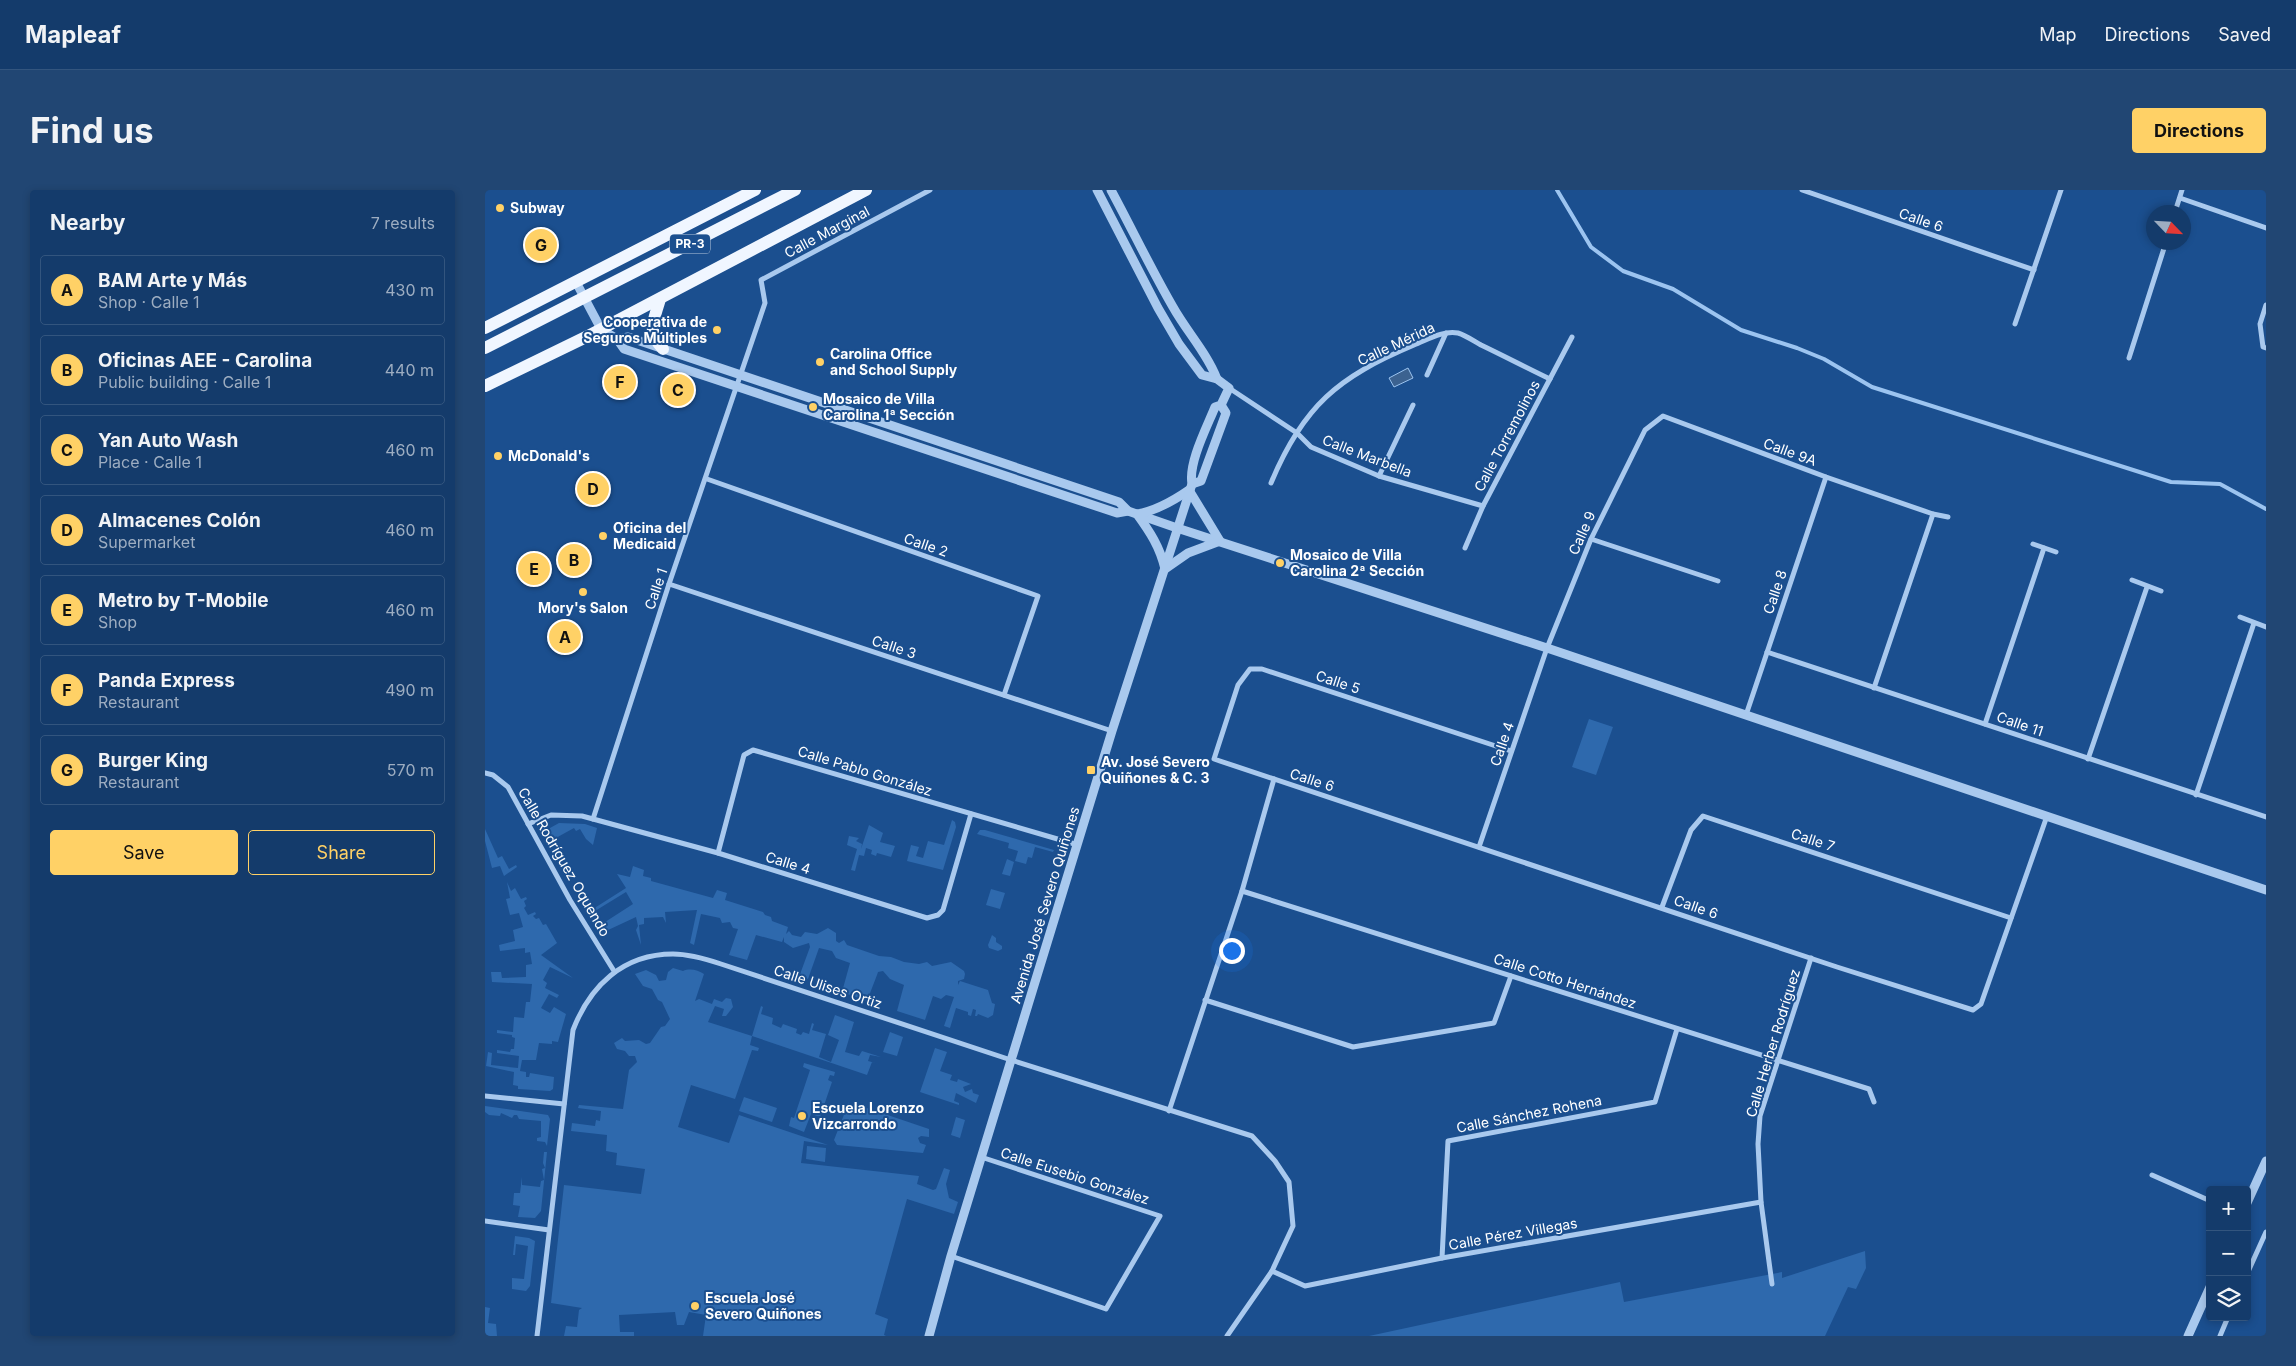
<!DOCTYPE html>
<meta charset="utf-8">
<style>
:root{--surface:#143b6b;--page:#214673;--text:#f1f3f6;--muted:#9dadc1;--line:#33557e;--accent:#ffd166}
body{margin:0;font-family:Inter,sans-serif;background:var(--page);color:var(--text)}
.controls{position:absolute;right:15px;bottom:15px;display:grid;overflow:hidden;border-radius:5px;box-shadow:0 2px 8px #0003}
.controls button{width:45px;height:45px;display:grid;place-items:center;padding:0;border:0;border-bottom:1px solid var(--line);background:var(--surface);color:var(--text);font:25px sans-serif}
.compass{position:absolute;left:1661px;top:15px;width:45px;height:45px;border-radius:50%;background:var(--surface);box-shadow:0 2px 8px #0003;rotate:115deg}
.you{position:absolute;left:746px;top:760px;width:18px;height:18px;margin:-12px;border:4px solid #fff;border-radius:50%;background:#1a73e8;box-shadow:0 0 0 8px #1a73e833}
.badge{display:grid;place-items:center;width:32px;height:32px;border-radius:50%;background:var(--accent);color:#111;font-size:16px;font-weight:700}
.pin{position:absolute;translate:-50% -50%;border:2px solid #fff;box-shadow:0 1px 5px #0006}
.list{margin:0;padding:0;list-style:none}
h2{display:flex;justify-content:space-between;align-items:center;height:65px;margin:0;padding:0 20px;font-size:21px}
h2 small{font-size:16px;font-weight:400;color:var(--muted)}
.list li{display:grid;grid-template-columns:32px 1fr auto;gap:15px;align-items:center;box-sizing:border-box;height:70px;margin:0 10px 10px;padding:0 10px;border:1px solid var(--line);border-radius:5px}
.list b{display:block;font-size:19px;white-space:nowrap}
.list p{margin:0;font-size:16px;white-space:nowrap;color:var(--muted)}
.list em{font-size:16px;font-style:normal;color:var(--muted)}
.actions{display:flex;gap:10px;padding:15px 20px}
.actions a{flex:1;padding:11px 0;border:1px solid var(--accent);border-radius:5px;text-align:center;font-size:18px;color:var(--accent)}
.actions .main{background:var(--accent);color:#111}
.icon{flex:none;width:28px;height:28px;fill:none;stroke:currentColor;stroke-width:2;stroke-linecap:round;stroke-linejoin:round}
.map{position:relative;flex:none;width:1781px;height:1146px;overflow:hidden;border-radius:5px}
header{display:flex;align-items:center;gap:30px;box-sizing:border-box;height:70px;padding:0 25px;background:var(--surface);border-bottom:1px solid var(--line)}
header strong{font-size:24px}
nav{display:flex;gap:28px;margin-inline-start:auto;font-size:18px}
.intro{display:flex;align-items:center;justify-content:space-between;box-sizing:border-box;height:120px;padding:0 30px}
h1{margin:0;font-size:35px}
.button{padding:12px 22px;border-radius:5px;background:var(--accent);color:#111;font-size:18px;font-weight:700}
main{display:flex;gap:30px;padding:0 30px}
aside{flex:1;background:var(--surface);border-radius:5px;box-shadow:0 2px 8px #0003}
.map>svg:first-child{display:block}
.green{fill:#2e69ad}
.water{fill:#3c6290;stroke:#9cc4f0}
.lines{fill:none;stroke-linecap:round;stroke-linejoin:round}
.stream{stroke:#9cc4f0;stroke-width:4}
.minor{stroke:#a9c9ee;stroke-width:5}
.tertiary{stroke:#a9c9ee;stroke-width:9}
.primary{stroke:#f0f6ff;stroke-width:12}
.poi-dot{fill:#ffd166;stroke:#1b4f8f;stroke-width:2}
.labels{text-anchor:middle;stroke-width:4;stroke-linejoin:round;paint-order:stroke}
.shield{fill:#1b4f8f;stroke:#bbcadd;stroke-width:1}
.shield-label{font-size:12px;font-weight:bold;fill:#fff}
.poi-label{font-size:14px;font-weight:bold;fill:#fff;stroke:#1b4f8f;text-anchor:start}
.street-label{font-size:14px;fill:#fff;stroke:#1b4f8f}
</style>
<header>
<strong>Mapleaf</strong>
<nav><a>Map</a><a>Directions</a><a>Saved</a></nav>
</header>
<div class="intro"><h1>Find us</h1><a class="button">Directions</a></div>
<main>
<aside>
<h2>Nearby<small>7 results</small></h2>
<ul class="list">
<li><span class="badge">A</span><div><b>BAM Arte y Más</b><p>Shop · Calle 1</p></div><em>430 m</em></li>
<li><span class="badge">B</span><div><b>Oficinas AEE - Carolina</b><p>Public building · Calle 1</p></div><em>440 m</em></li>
<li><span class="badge">C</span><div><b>Yan Auto Wash</b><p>Place · Calle 1</p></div><em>460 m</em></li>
<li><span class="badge">D</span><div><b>Almacenes Colón</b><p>Supermarket</p></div><em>460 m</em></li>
<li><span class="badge">E</span><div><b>Metro by T-Mobile</b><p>Shop</p></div><em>460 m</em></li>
<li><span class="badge">F</span><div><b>Panda Express</b><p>Restaurant</p></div><em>490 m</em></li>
<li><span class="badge">G</span><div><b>Burger King</b><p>Restaurant</p></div><em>570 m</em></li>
</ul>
<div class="actions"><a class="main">Save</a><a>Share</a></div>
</aside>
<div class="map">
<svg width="1781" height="1146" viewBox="0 0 1781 1146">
<rect width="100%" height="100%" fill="#1b4f8f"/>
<g class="green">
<path d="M 1104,529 L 1128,537 L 1111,585 L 1087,577 Z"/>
<path d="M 467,630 L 470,632 L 471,637 L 458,680 L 422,671 L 426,655 L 434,657 L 431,666 L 438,668 L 443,651 L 459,655 Z"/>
<path d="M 74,633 L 100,634 L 112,638 L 108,655 L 101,649 L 95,639 L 91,641 L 89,638 L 69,649 L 74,663 L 63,644 L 65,638 Z"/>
<path d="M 384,635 L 398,643 L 395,652 L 410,656 L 406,667 L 392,663 L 391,666 L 386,664 L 387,660 L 381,658 L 379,666 L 374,665 L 370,681 L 366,680 L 372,659 L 362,655 L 364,646 L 374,648 L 371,651 L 377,654 L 376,659 Z"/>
<path d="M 0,639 L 13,668 L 17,666 L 24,679 L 31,675 L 32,677 L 19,686 L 15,676 L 7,678 L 0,651 Z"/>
<path d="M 495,640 L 500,640 L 569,660 L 568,662 L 550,657 L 547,668 L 543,667 L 541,674 L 530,671 L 533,661 L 523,658 L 524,653 L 492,644 Z"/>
<path d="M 522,669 L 529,672 L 525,686 L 517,684 Z"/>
<path d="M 148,676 L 159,680 L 158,686 L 166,688 L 166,691 L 228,708 L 232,700 L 242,703 L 240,710 L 278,722 L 280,725 L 286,727 L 287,731 L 303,737 L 301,744 L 304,741 L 307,745 L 316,747 L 320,742 L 332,744 L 343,738 L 351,743 L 351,751 L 354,753 L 359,750 L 362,755 L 394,766 L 406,767 L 419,772 L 434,774 L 442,772 L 447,776 L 466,772 L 479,781 L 480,784 L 479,789 L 473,791 L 473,795 L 475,791 L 503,800 L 507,813 L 510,814 L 508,825 L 503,828 L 493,824 L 492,826 L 490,826 L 491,820 L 488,819 L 486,826 L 483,825 L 483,822 L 471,818 L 465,838 L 459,836 L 469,807 L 461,805 L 456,809 L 448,806 L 440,830 L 412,821 L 419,795 L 405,789 L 398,781 L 393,782 L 392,785 L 382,811 L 357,802 L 365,773 L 351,768 L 347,761 L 334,758 L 323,789 L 314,787 L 325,757 L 324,753 L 308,758 L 299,752 L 299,747 L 297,752 L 271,745 L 262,770 L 244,765 L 253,739 L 248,738 L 245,732 L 237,733 L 235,728 L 216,724 L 209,755 L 205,753 L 212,720 L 180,722 L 181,733 L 178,727 L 159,728 L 159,734 L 154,735 L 156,755 L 151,740 L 153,736 L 151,727 L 121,741 L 117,734 L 148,714 L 141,702 L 110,721 L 108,719 L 141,698 L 132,684 L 145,687 Z"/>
<path d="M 22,692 L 26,701 L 30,698 L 36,709 L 41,707 L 42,709 L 39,711 L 41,716 L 39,718 L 43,725 L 50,722 L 51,724 L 48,726 L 51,729 L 54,728 L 58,735 L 61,734 L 72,753 L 56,765 L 88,788 L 65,777 L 58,790 L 62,793 L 60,798 L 74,805 L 72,808 L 64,804 L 56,818 L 65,823 L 69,817 L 81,824 L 73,852 L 67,851 L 67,854 L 54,853 L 51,870 L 37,870 L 35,881 L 41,882 L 41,887 L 44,887 L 45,883 L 69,887 L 68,899 L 65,901 L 33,899 L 33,896 L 28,895 L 29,882 L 1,876 L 3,862 L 7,863 L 6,875 L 33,878 L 34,866 L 12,863 L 12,860 L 25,862 L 26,859 L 29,859 L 30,848 L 27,847 L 27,845 L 12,843 L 12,840 L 28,842 L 29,827 L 39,828 L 41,812 L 45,812 L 47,794 L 7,792 L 6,782 L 16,782 L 17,788 L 41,787 L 41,775 L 47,774 L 45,762 L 40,763 L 40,758 L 15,761 L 14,755 L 30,751 L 28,740 L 38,737 L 34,723 L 25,725 L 21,709 L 25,708 Z"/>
<path d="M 506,699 L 520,703 L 515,719 L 501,715 Z"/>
<path d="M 507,745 L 511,748 L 511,752 L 517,756 L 517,759 L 513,761 L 504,758 L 503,755 Z"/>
<path d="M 188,778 L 198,781 C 205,778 213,780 219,784 L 210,811 L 214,809 L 227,814 L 229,809 L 237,812 L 241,808 L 246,809 L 248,817 L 241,826 L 237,826 L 239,819 L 230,816 L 223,832 L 267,846 L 276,816 L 278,817 L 276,824 L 288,828 L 287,834 L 296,838 L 298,834 L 312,839 L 311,843 L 316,845 L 318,842 L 324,844 L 327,833 L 329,834 L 327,840 L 341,844 L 334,867 L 346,872 L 354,850 L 343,845 L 350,825 L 369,832 L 360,862 L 374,866 L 377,861 L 396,867 L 385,865 L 383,871 L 394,874 L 387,872 L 382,885 L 267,846 L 265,855 L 274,858 L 273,861 L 267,860 L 250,909 L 206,895 L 193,937 L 244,953 L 254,925 L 343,955 L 319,951 L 316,973 L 434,986 L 432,994 L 448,1000 L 451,999 L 459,978 L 465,980 L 461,994 L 464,1008 L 473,1012 L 469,1024 L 422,1009 L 390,1124 L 403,1129 L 399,1145 L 401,1146 L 218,1146 L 221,1125 L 204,1122 L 199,1135 L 192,1135 L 190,1122 L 134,1125 L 135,1142 L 149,1142 L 149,1146 L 79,1146 L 81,1136 L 92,1137 L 94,1120 L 97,1118 L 66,1113 L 79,995 L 156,1004 L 160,979 L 131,975 L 132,963 L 121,961 L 122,945 L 86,941 L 87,933 L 110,936 L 111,930 L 115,931 L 116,921 L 93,918 L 94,915 L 138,919 L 144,880 L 152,872 L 150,866 L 144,866 L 140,861 L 132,859 L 129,853 L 137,848 L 140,851 L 154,850 L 161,854 L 165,853 L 176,837 L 180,836 L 185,829 L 177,812 L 173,810 L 167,799 L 158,796 L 150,784 L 161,780 L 171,785 L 174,791 L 181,790 L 183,782 Z"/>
<path d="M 405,842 L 418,847 L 412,866 L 398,862 Z"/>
<path d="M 450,858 L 462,862 L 455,881 L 467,885 L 465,890 L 472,892 L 473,889 L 486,894 L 478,897 L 480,902 L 487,899 L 488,903 L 494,905 L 491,913 L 471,903 L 469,911 L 474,913 L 474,915 L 435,902 Z"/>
<path d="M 319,873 L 350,882 L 349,886 L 345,885 L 343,890 L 347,892 L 335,927 L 326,924 L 319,942 L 304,936 L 306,927 L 309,928 L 325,880 L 318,877 Z"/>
<path d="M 259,907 L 292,918 L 287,932 L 254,921 Z"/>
<path d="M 364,912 L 364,919 L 366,922 L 370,921 L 373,915 L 444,939 L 444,947 L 436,946 L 433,948 L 435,953 L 441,955 L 438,963 L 352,955 L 349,950 Z"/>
<path d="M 0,916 L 63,925 L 65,929 L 62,956 L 60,952 L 52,951 L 52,948 L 56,947 L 56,931 L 34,929 L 32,925 L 29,925 L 27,928 L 16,923 L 15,926 L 4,925 L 0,922 Z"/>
<path d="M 471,927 L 480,930 L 475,948 L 466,945 Z"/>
<path d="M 322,956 L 341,958 L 340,972 L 321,969 Z"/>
<path d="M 59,962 L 62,962 L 56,1021 L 50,1028 L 33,1027 L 35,1016 L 28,1015 L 29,1003 L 35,1003 L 37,987 L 37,995 L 55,997 L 56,991 L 59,990 L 57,979 L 60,978 L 58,973 Z"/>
<path d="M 30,1046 L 44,1048 L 50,1051 L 45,1096 L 41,1101 L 27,1099 L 27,1088 L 39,1089 L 43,1056 L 31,1054 L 30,1065 L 28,1065 Z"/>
<path d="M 1380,1061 L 1381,1078 L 1371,1099 L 1363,1097 L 1340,1146 L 884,1146 L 1135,1092 L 1139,1112 L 1297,1082 L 1297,1088 Z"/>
<path d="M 0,1117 L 5,1118 L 3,1133 L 11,1134 L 12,1146 L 0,1146 Z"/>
</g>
<path class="water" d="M 923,178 L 928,188 L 909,197 L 904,188 Z"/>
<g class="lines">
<path class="stream" d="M 1072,0 L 1106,57 L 1138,81 L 1188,99 L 1256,140 L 1312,158 L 1339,169 L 1387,197 L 1686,292 L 1735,294 L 1781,319"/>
<g class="minor">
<path d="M 1317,0 L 1549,80"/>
<path d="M 1695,8 L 1781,38"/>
<path d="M 1690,22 L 1697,0"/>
<path d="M 1781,115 L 1775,134 L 1778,157 L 1781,158"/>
<path d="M 1530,134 L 1576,0"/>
<path d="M 1644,168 L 1681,52"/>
<path d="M 942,185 L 961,143"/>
<path d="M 744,198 L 812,243 L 826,257 L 894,286 L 998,316"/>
<path d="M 894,286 L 928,215"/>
<path d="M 222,289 L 553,406 L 519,505"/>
<path d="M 786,293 C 818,216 853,187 929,155 C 942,150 958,140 973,143 C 980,145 989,151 996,155 C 1019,166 1042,178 1065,189"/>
<path d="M 1106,349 L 1233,391"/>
<path d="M 1548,354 L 1571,362"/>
<path d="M 980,358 L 998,316 L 1087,147"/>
<path d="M 1647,390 L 1676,401"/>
<path d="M 184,394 L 627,541"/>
<path d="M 1755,427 L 1781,437"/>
<path d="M 1282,462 L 1781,627"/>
<path d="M 1389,498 L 1448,324"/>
<path d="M 1261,525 L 1341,287"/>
<path d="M 1500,534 L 1559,358"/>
<path d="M 1026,561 L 777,479 L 765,479 L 753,495 L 729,569 L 1352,777 L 1488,820 L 1496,814 L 1562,626"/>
<path d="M 1603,569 L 1662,397"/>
<path d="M 0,583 L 8,585 L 23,597 L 85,710 L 129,781"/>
<path d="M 1711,605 L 1769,433"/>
<path d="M 108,629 L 184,394 L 280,113 L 276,90 L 445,0"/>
<path d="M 43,634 L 66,625 L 97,626 L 233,663 L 442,728 L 453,725 L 458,720 L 486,624"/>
<path d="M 994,657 L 1062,458 L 1106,349 L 1160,240 L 1178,226 L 1341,287 L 1448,324 L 1463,327"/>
<path d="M 233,663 L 259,565 L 268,560 L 593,655"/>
<path d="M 757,701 L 1384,899 L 1389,912"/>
<path d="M 1177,717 L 1206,640 L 1218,626 L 1526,728"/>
<path d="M 720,810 L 868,857 L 1009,833 L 1026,786"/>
<path d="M 0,906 L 79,914"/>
<path d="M 684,921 L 757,701 L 789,589"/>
<path d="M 1667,985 L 1721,1009"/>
<path d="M 0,1031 L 64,1040"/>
<path d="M 466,1066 L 621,1119 L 675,1026 L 496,967"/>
<path d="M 957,1068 L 963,951 L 1170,912 L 1192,839"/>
<path d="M 787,1081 L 820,1096 L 957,1068 L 1276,1012"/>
<path d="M 1762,1084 L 1781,1042"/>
<path d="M 1287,1094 L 1276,1012 L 1273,954 L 1275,926 L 1326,768"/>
<path d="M 52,1146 L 88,840 C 105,796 138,764 188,764 C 204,764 221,769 236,774 L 526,870 L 767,946 L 790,971 L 804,992 L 808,1036 L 787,1081 L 742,1146"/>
<path d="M 1735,1146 L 1743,1127"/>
</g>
<g class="tertiary">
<path d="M 626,0 C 647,39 666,79 688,117 C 702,142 722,163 732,189"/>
<path d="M 91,92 L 116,139 L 132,149 L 139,159 L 632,323 L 643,321"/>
<path d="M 132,149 L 143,147 L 634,312 L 643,321 L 692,338 L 1062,458 L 1781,700"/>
<path d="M 707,294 L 716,291 L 741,223 L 736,215"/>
<path d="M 704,300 L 735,351 L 703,363 L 680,379 C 675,357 665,342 652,324 C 671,321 688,311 704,300 Z"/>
<path d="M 1762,1013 L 1781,971"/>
<path d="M 444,1146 L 466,1066 L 627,541 L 707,294 C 703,273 722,237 730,217 L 736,215 L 744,198 L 732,189 L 717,185 L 694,154 L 673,118 L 612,0"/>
<path d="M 1703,1146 L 1725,1097"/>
</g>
<g class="primary">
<path d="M 175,109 C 169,131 161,141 178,159"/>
<path d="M 0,138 L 270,0"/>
<path d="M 0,158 L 310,0"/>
<path d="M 0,196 L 103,146 L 381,0"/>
</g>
</g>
<g class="poi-dot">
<circle cx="15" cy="18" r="5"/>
<circle cx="232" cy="140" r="5"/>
<circle cx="335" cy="172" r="5"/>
<circle cx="328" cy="217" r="5"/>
<circle cx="13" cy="266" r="5"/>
<circle cx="118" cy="346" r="5"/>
<circle cx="795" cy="373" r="5"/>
<circle cx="98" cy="402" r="5"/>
<rect x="601" y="575" width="10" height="10" rx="2.5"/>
<circle cx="317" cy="926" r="5"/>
<circle cx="210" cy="1116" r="5"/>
</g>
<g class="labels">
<rect class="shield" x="185" y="44.5" width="40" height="19" rx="4"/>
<g class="shield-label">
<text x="205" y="58">PR-3</text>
</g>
<g class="poi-label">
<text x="25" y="23">Subway</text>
<text x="222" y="137" text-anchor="end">Cooperativa de<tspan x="222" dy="16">Seguros Múltiples</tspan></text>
<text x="345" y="169">Carolina Office<tspan x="345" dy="16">and School Supply</tspan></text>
<text x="338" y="214">Mosaico de Villa<tspan x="338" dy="16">Carolina 1ª Sección</tspan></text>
<text x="23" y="271">McDonald's</text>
<text x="128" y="343">Oficina del<tspan x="128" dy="16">Medicaid</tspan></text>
<text x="805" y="370">Mosaico de Villa<tspan x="805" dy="16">Carolina 2ª Sección</tspan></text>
<text x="98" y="423" text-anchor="middle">Mory's Salon</text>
<text x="616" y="577">Av. José Severo<tspan x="616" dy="16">Quiñones &amp; C. 3</tspan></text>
<text x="327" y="923">Escuela Lorenzo<tspan x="327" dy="16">Vizcarrondo</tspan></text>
<text x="220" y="1113">Escuela José<tspan x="220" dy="16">Severo Quiñones</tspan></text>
</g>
<g class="street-label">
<text transform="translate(1436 30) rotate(19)" y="5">Calle 6</text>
<text transform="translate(342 42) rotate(-28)" y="5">Calle Marginal</text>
<text transform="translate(911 154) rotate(-25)" y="5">Calle Mérida</text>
<text transform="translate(1022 246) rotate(-62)" y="5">Calle Torremolinos</text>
<text transform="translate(1305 262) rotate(20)" y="5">Calle 9A</text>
<text transform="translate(882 266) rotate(21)" y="5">Calle Marbella</text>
<text transform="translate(1097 343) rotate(-66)" y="5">Calle 9</text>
<text transform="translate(441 355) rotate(19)" y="5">Calle 2</text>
<text transform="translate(171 399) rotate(-71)" y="5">Calle 1</text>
<text transform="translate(1290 402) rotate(-71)" y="5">Calle 8</text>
<text transform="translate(409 457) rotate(18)" y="5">Calle 3</text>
<text transform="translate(853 492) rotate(18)" y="5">Calle 5</text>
<text transform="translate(1535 534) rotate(19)" y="5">Calle 11</text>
<text transform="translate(1017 554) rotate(-71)" y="5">Calle 4</text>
<text transform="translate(380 581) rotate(17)" y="5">Calle Pablo González</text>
<text transform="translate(827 590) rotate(18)" y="5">Calle 6</text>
<text transform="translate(1328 650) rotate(18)" y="5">Calle 7</text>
<text transform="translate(79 672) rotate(60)" y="5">Calle Rodríguez Oquendo</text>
<text transform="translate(303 673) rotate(17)" y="5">Calle 4</text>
<text transform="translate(560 715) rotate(-73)" y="5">Avenida José Severo Quiñones</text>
<text transform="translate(1211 717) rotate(19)" y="5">Calle 6</text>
<text transform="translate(1080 791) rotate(18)" y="5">Calle Cotto Hernández</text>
<text transform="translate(343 797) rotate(18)" y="5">Calle Ulises Ortiz</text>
<text transform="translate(1288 853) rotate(-73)" y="5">Calle Herber Rodríguez</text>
<text transform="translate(1044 924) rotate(-11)" y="5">Calle Sánchez Rohena</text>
<text transform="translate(590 986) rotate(18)" y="5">Calle Eusebio González</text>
<text transform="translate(1028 1044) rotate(-10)" y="5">Calle Pérez Villegas</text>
</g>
</g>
</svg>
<div class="controls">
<button>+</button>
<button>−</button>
<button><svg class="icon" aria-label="layers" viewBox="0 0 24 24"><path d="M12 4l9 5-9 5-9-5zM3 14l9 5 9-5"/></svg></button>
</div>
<svg class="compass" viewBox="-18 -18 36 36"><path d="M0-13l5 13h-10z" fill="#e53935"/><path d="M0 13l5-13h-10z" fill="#9dadc1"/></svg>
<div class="you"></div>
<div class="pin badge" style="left:80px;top:447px">A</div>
<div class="pin badge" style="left:89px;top:370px">B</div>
<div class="pin badge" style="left:193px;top:200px">C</div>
<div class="pin badge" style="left:108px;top:299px">D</div>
<div class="pin badge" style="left:49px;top:379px">E</div>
<div class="pin badge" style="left:135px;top:192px">F</div>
<div class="pin badge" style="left:56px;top:55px">G</div>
</div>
</main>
